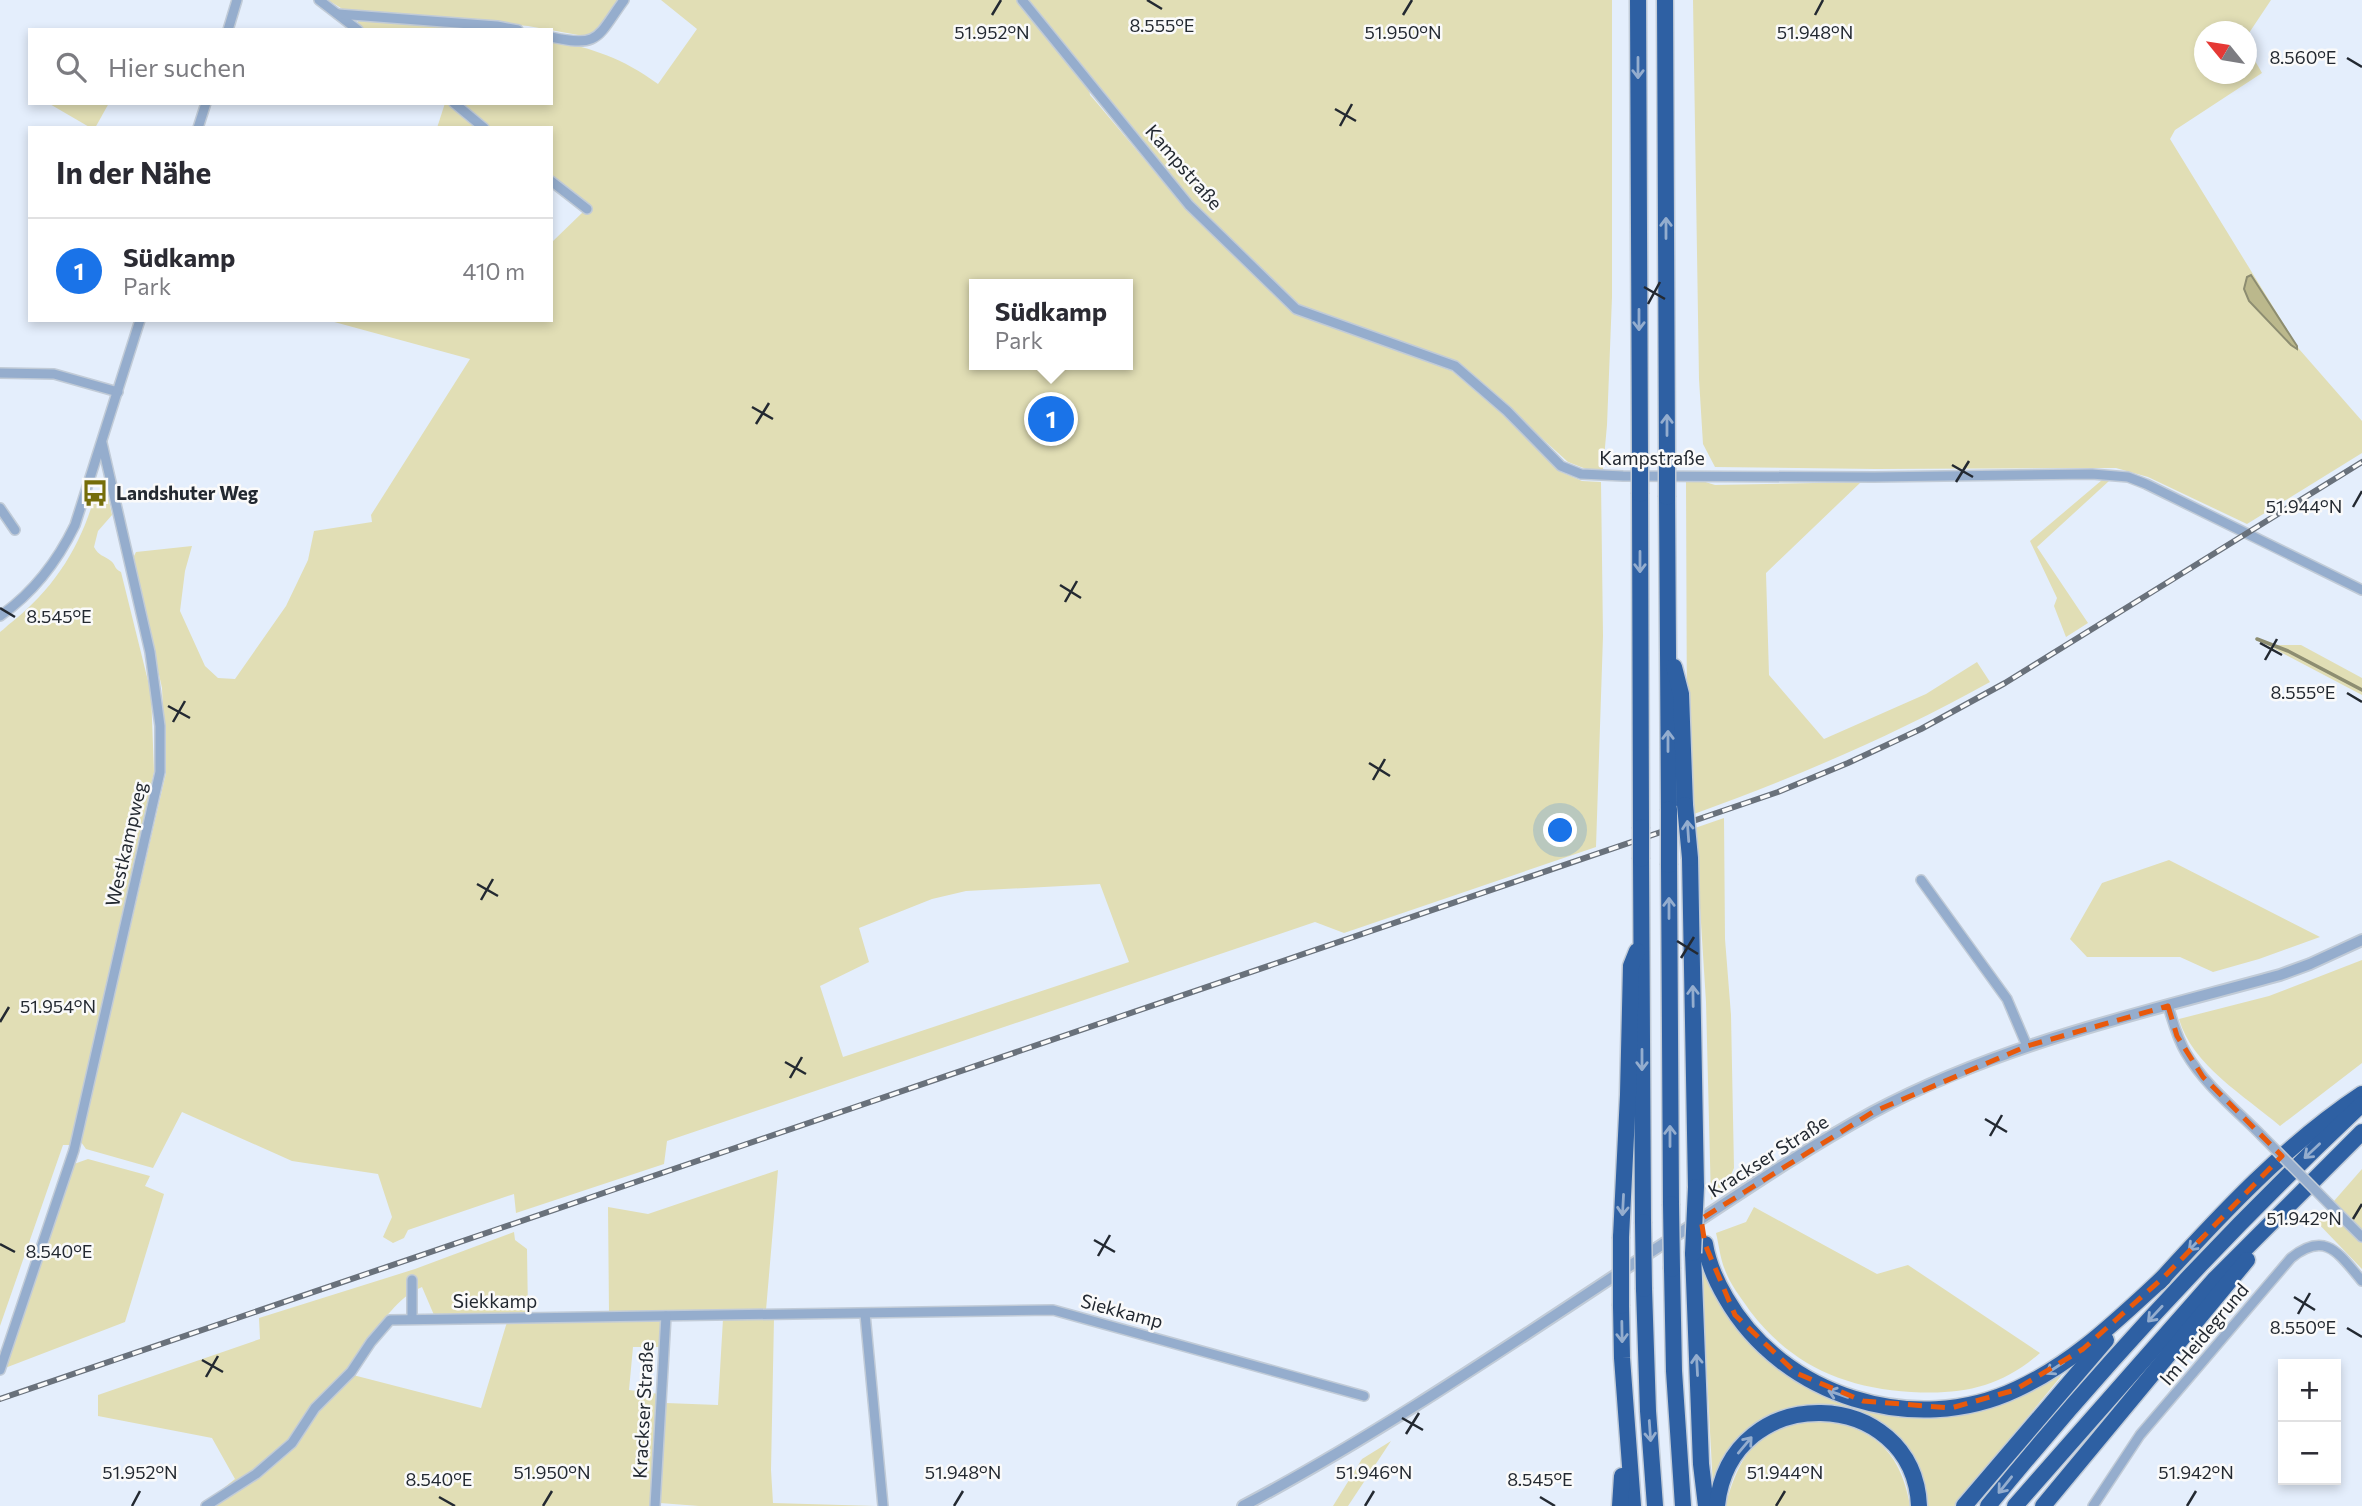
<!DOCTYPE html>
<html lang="de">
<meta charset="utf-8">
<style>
:root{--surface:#fff;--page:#f2f2f3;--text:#2b2b33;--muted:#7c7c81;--line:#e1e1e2;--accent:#1a73e8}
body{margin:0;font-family:Commissioner,sans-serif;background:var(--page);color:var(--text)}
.controls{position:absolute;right:21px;bottom:21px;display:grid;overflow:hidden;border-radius:0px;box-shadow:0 4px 10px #0003}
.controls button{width:63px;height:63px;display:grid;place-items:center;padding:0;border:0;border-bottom:2px solid var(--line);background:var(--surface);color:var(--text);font:35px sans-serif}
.compass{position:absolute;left:2194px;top:21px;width:63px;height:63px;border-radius:50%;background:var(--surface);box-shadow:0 4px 10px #0003;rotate:300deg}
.you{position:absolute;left:1561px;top:831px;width:24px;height:24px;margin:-18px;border:5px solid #fff;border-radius:50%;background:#1a73e8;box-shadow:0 0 0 10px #1a73e833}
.badge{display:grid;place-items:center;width:46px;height:46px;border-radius:50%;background:var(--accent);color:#fff;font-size:23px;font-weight:700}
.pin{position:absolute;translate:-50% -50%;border:4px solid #fff;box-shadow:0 2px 7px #0006}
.popup{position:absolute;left:969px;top:279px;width:164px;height:91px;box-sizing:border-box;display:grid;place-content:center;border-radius:0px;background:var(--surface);filter:drop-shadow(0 2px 5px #0005);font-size:23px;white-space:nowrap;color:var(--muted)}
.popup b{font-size:26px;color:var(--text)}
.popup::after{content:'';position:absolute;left:50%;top:100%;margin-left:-14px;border:14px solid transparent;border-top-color:var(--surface)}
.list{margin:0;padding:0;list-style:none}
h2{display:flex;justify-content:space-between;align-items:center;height:91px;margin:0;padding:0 28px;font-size:30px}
h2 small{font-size:23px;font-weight:400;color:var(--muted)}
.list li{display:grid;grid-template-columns:46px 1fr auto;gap:21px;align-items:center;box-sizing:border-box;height:105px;padding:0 28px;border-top:2px solid var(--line)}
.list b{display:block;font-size:26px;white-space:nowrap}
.list p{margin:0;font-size:23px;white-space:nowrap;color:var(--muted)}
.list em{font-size:23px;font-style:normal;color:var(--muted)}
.icon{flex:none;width:38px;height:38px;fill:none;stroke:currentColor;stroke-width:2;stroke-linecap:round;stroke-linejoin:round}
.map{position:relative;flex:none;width:2362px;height:1506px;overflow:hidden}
.search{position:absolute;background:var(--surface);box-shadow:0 4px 10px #0003;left:28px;top:28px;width:525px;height:77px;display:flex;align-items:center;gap:18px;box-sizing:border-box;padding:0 24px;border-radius:0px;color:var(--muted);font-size:26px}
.panel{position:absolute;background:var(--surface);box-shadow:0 4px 10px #0003;left:28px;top:126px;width:525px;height:196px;border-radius:0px}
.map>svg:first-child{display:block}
.green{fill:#e1deb5;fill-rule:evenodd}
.water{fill:#bbb88c;stroke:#8d8d71;stroke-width:2}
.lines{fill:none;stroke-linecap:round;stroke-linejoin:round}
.stream{stroke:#8d8d71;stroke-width:3.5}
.minor-casing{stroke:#c1cbd7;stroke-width:12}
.tertiary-casing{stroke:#c1cbd7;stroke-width:14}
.motorway-casing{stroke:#c1cbd7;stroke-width:19}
.minor{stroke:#95adcd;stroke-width:9}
.tertiary{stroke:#95adcd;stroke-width:10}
.motorway{stroke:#2e60a3;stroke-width:16}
.rail-casing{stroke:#69717b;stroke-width:6}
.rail{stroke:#fafafa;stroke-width:3.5;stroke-dasharray:10;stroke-linecap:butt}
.minor-bridge-casing{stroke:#c1cbd7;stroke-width:12;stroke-linecap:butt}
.motorway-bridge-casing{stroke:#c1cbd7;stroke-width:19;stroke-linecap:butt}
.minor-bridge{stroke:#95adcd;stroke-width:9}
.motorway-bridge{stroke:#2e60a3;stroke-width:16}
.oneway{stroke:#94adce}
.marked{fill:none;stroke:#e8590c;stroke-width:5;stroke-dasharray:14 9;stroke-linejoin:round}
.ticks{fill:none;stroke:#232931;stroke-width:2.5}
.labels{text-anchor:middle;stroke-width:5;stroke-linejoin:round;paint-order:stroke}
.street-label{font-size:19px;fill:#232931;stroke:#fafafa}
.poi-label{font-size:19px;font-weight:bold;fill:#232931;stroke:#fafafa;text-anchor:start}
.ticks-label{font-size:18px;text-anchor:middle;fill:#232931;stroke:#fafafa;stroke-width:5;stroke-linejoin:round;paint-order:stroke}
</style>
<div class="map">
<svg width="2362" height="1506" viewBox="0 0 2362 1506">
<rect width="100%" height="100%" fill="#e4eefc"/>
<g class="green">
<path d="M 328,0 L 621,0 L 595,38 L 528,26 L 344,10 Z"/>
<path d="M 661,0 L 1017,0 L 1089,88 L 1090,95 L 1097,103 L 1186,209 L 1294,313 L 1452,371 L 1497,409 L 1559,471 L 1582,481 L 1601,482 L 1603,636 L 1596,847 L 1344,933 L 1315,922 L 667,1141 L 664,1164 L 516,1213 L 514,1194 L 408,1230 L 404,1238 L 393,1243 L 383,1237 L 392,1217 L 378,1174 L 292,1161 L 182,1112 L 153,1168 L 86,1149 L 81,1142 L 84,1127 L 166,773 L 162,688 L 133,558 L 136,552 L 192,546 L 185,571 L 180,611 L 205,666 L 218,678 L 235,679 L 286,606 L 308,560 L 314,531 L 372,522 L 371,515 L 470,359 L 327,320 L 551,320 L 551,243 L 584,211 L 551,177 L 551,128 L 488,128 L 457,103 L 551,103 L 551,39 C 595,50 621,57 658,84 L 697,29 ZM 974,284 L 1128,284 L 1128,365 L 974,365 ZM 1100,884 L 1129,962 L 843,1057 L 820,986 L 869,962 L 859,928 L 932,899 L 966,891 Z"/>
<path d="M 1029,0 L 1612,0 L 1612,297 L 1607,425 L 1603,469 L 1586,469 L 1568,462 L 1459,363 L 1299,305 L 1196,205 Z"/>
<path d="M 1693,0 L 2271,0 L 2247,36 L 2246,32 L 2204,32 L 2204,74 L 2246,74 L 2247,47 L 2262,73 L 2175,130 L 2170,139 L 2299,349 L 2362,421 L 2362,453 L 2247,524 L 2148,477 L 2116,468 L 1876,469 L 1715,467 L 1703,444 L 1699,379 Z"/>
<path d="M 359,19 L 496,30 L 362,30 L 357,24 Z"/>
<path d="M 48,103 L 109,103 L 95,128 L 91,128 Z"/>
<path d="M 445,103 L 446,103 L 477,128 L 437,128 Z"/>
<path d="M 1686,480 L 1699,480 L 1715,485 L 1861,482 L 1766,573 L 1769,675 L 1824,739 L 1926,694 L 1977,662 L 1990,682 C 1895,735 1796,777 1694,814 L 1687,736 Z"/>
<path d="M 2102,480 L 2109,481 L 2037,547 L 2088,623 L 2066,637 L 2054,606 L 2057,598 L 2030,541 Z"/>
<path d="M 105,482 L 112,515 L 98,531 L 94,547 C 99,556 103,555 111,561 C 116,565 114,569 121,572 L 151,693 L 154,772 L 70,1145 L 63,1145 L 0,1326 L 0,632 C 5,629 7,625 12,622 C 52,590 78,551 93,502 L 96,503 L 102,485 Z"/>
<path d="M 2267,645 L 2301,645 L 2362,678 L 2362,695 Z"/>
<path d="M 1724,818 L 1725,939 L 1731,1015 L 1734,1168 L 1724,1191 L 1711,1200 L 1706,1002 L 1695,828 Z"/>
<path d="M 2169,860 L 2320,937 L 2259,959 L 2213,972 L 2180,957 L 2087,957 L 2070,939 L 2102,883 Z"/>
<path d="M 2362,960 L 2362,1063 L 2280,1126 C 2245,1096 2192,1065 2179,1019 L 2269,996 Z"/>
<path d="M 88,1159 L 150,1176 L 145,1186 L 164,1194 L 125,1322 L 5,1368 L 74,1164 Z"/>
<path d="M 2362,1169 L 2362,1231 L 2334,1201 Z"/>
<path d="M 778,1170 L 766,1310 L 609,1312 L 608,1207 L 648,1214 Z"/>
<path d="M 1754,1207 L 1877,1274 L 1908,1265 L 2040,1353 C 2001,1387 1963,1395 1911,1392 C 1844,1388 1791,1365 1750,1311 C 1741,1298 1730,1284 1725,1270 C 1720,1258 1719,1245 1716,1233 L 1746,1222 Z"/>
<path d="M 2335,1216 L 2362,1243 L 2362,1269 L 2314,1219 Z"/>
<path d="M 514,1232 L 515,1240 L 527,1249 L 528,1314 L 434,1315 L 422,1287 C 399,1296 381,1324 365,1342 L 371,1347 L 353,1375 L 481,1408 L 507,1322 L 662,1319 L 661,1347 L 633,1347 L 629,1390 L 659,1394 L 652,1506 L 201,1506 L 235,1479 L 212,1438 L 98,1416 L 98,1395 L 260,1339 L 259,1318 L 415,1269 Z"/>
<path d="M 1701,1264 C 1738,1366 1844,1428 1951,1415 C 1991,1411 2027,1393 2062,1375 L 1955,1506 L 1926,1506 C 1925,1417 1809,1372 1745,1432 C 1729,1447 1722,1467 1713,1487 Z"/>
<path d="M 774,1318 L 771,1470 L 773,1503 L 876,1506 L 699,1506 L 660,1503 L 666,1403 L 718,1405 L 723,1319 Z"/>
<path d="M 1813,1417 C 1870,1428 1899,1445 1910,1506 L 1725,1506 C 1741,1451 1756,1431 1813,1417 Z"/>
<path d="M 1391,1441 L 1348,1506 L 1333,1506 L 1362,1459 Z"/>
</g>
<path class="water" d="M 2251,275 L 2297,346 L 2297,349 L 2291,345 L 2249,301 L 2244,289 L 2247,277 Z"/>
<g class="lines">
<path class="stream" d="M 2257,639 L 2288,651 L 2362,690"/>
<defs>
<g id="minor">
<path d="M 319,0 L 358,30"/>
<path d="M 1022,0 L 1189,205 L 1296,309 L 1455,366 L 1507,411 L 1561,466 L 1581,474 L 1623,476 L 1874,477 L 2092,474 L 2128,477 L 2146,484 L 2362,590"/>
<path d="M 338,14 L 497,26 L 518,30"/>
<path d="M 228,30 L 237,0"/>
<path d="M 551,37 C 600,48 597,37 624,0"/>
<path d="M 454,103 L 484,128"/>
<path d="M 198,128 L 206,103"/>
<path d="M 551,181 L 587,209"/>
<path d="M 0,373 L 54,374 L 118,392"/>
<path d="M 0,508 L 15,530"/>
<path d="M 0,616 C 33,593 58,560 75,525 L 140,320"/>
<path d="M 1921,880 L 2007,999 L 2027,1046"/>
<path d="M 2168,1006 C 2173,1022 2177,1038 2186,1053 C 2204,1084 2235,1109 2261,1135"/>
<path d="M 2338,1213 L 2362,1237"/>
<path d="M 865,1314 L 883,1506"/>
<path d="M 412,1318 L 412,1280"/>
<path d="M 0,1370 L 74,1150 L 160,772 L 160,726 L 150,652 L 102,443"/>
<path d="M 206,1506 L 256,1474 L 292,1443 L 315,1408 L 351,1372 L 371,1342 L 390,1320 L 1053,1310 L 1364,1396"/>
<path d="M 655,1506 L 666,1316"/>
<path d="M 2093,1506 L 2140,1435 L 2291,1258 C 2326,1230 2339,1254 2362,1281"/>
</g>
<path id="tertiary" d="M 1243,1506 C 1396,1425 1538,1325 1683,1231 C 1745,1190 1807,1148 1873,1112 C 2000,1044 2141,1013 2280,975 L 2310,964 L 2362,940"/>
<g id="motorway">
<path d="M 1638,0 L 1640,457"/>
<path d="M 1665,0 L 1667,456"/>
<path d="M 1640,494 L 1641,827"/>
<path d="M 1667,497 L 1669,809"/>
<path d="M 1674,667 L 1681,694 L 1685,805"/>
<path d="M 1690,858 L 1696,1187"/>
<path d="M 1641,859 L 1643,1222"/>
<path d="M 1669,865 L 1671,1204"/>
<path d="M 1621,1237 L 1628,1095 L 1631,966 L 1637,951"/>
<path d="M 1705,1244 C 1708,1263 1716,1281 1726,1298 C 1782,1396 1914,1438 2017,1389 C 2074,1363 2118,1319 2164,1277"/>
<path d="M 1693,1253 L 1701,1464 L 1706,1506"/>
<path d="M 1672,1269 L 1674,1371 L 1683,1506"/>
<path d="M 2159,1282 C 2221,1214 2285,1145 2362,1094"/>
<path d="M 1644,1289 L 1648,1411 L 1655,1506"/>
<path d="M 1621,1306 L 1622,1358 L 1633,1506"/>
<path d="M 1620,1506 L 1622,1476"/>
<path d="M 1717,1506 C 1730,1378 1914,1386 1919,1506"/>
<path d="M 1964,1506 L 2106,1340"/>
<path d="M 1988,1506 C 2104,1364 2229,1229 2362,1104"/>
<path d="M 2015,1506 L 2214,1280 L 2362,1132"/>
<path d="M 2043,1506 L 2247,1260"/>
</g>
</defs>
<use href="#minor" class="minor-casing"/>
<use href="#tertiary" class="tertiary-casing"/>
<use href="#motorway" class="motorway-casing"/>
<use href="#minor" class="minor"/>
<use href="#tertiary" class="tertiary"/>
<use href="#motorway" class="motorway"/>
<defs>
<path id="rail" d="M 0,1399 L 1778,792 L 1848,763 L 1921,729 L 2005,683 L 2362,462"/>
</defs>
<use href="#rail" class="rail-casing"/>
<use href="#rail" class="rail"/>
<defs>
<path id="minor-bridge" d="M 2261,1135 L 2338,1213"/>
<g id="motorway-bridge">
<path d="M 1667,456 L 1667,497"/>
<path d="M 1640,457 L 1640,494"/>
<path d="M 1685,805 L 1690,858"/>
<path d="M 1669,809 L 1669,865"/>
<path d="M 1641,827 L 1641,859"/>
<path d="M 1671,1204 L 1672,1269"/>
<path d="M 1643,1222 L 1644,1289"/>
<path d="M 1621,1237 L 1621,1306"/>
<path d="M 1693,1253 L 1696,1187"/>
</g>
</defs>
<use href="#minor-bridge" class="minor-bridge-casing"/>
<use href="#motorway-bridge" class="motorway-bridge-casing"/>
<use href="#minor-bridge" class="minor-bridge"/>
<use href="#motorway-bridge" class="motorway-bridge"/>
</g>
<defs><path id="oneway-shaft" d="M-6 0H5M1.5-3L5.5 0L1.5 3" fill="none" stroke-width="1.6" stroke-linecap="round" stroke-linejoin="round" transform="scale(1.75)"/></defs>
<g class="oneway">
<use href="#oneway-shaft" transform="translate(1638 68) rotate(90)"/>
<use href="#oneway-shaft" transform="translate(1666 228) rotate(-90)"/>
<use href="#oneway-shaft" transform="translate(1639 320) rotate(90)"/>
<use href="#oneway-shaft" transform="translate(1667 425) rotate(-90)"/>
<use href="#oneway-shaft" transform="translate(1640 562) rotate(90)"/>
<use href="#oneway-shaft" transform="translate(1668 741) rotate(-90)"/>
<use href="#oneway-shaft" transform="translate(1688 831) rotate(-94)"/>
<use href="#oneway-shaft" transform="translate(1669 908) rotate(-90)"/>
<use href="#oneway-shaft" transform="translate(1693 996) rotate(-91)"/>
<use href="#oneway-shaft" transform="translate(1642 1060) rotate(90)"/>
<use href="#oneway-shaft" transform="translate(1670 1136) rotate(-90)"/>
<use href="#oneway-shaft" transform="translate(2312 1151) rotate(137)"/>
<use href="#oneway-shaft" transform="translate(1623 1205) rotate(93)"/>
<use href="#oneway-shaft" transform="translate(2196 1243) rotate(134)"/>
<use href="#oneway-shaft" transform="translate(2155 1314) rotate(133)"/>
<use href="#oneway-shaft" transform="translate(1622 1332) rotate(89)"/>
<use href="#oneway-shaft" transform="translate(1697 1365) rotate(-93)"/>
<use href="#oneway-shaft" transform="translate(2055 1368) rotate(147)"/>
<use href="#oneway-shaft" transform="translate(1838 1394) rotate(-161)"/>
<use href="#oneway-shaft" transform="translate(1650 1431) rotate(86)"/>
<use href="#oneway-shaft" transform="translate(1745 1445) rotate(-50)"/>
<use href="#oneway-shaft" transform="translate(2005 1485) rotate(129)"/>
</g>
<path class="marked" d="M 2168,1006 L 2177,1036 L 2203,1077 L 2282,1156 L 2164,1277 L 2083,1349 L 2015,1390 L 1951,1408 L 1863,1401 L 1796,1373 L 1735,1315 L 1705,1244 L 1701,1219 L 1873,1112 L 2027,1046 Z"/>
<path class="ticks" d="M 1147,0 L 1162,9M 992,15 L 1001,0M 1403,15 L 1412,0M 1815,15 L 1823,0M 2347,58 L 2362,67M 1335,109 L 1356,121M 1340,126 L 1352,104M 1644,287 L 1665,299M 1648,304 L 1660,282M 752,407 L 773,419M 756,424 L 769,403M 1952,465 L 1973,477M 1956,482 L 1969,461M 2353,507 L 2362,491M 1060,585 L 1081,598M 1065,602 L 1077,581M 0,608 L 15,617M 2260,643 L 2282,655M 2265,660 L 2277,639M 2347,693 L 2362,702M 168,706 L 190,718M 173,722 L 185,701M 1369,763 L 1390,776M 1373,780 L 1385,759M 477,884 L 498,896M 481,900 L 493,879M 1677,941 L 1698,954M 1681,958 L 1694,937M 0,1022 L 9,1007M 785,1062 L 806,1074M 790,1078 L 802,1057M 1985,1119 L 2007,1132M 1990,1136 L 2002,1115M 2353,1219 L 2362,1204M 1094,1240 L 1115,1252M 0,1244 L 15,1252M 1098,1256 L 1110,1235M 2294,1297 L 2315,1310M 2298,1314 L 2310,1293M 2347,1328 L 2362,1337M 202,1360 L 223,1372M 206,1377 L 218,1356M 1402,1418 L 1423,1430M 1406,1434 L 1419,1413M 439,1497 L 455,1506M 1540,1497 L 1555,1506M 132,1506 L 140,1491M 543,1506 L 552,1491M 954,1506 L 963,1491M 1365,1506 L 1374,1491M 1776,1506 L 1785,1491M 2187,1506 L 2196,1491"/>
<defs>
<symbol id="bus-bare" viewBox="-9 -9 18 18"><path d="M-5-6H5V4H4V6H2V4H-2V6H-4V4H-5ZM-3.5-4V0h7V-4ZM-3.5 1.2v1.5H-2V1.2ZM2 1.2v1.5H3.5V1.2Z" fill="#756d09" stroke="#fafafa" stroke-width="2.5" paint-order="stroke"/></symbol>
</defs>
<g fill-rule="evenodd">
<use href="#bus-bare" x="76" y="474" width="38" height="38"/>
</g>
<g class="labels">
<g class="street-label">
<text transform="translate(1184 167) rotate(49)" y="7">Kampstraße</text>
<text x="1652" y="465">Kampstraße</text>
<text transform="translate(126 844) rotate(-77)" y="7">Westkampweg</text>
<text transform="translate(1768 1156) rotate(-32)" y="7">Krackser Straße</text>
<text x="495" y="1308">Siekkamp</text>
<text transform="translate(1122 1311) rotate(15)" y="7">Siekkamp</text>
<text transform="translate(2204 1334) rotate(-50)" y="7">Im Heidegrund</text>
<text transform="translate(643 1410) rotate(-87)" y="7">Krackser Straße</text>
</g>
<g class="poi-label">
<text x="116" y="500">Landshuter Weg</text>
</g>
</g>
<g class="ticks-label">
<text x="1162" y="32">8.555°E</text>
<text x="992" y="39">51.952°N</text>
<text x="1403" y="39">51.950°N</text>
<text x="1815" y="39">51.948°N</text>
<text x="2303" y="64">8.560°E</text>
<text x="2304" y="513">51.944°N</text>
<text x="59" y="623">8.545°E</text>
<text x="2303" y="699">8.555°E</text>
<text x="58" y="1013">51.954°N</text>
<text x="2304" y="1225">51.942°N</text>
<text x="59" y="1258">8.540°E</text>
<text x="2303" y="1334">8.550°E</text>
<text x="140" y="1479">51.952°N</text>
<text x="552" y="1479">51.950°N</text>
<text x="963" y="1479">51.948°N</text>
<text x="1374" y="1479">51.946°N</text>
<text x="1785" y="1479">51.944°N</text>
<text x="2196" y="1479">51.942°N</text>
<text x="439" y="1486">8.540°E</text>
<text x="1540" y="1486">8.545°E</text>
</g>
</svg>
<div class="controls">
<button>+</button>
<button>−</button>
</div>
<svg class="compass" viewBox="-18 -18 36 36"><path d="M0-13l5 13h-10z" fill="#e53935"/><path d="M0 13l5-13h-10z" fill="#7c7c81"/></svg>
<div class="you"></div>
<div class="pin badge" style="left:1051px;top:419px">1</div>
<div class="popup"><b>Südkamp</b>Park</div>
<div class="search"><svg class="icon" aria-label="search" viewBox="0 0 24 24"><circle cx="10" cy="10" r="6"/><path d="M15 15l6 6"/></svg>Hier suchen</div>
<section class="panel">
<h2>In der Nähe<small></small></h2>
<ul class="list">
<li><span class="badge">1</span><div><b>Südkamp</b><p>Park</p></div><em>410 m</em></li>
</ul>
</section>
</div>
